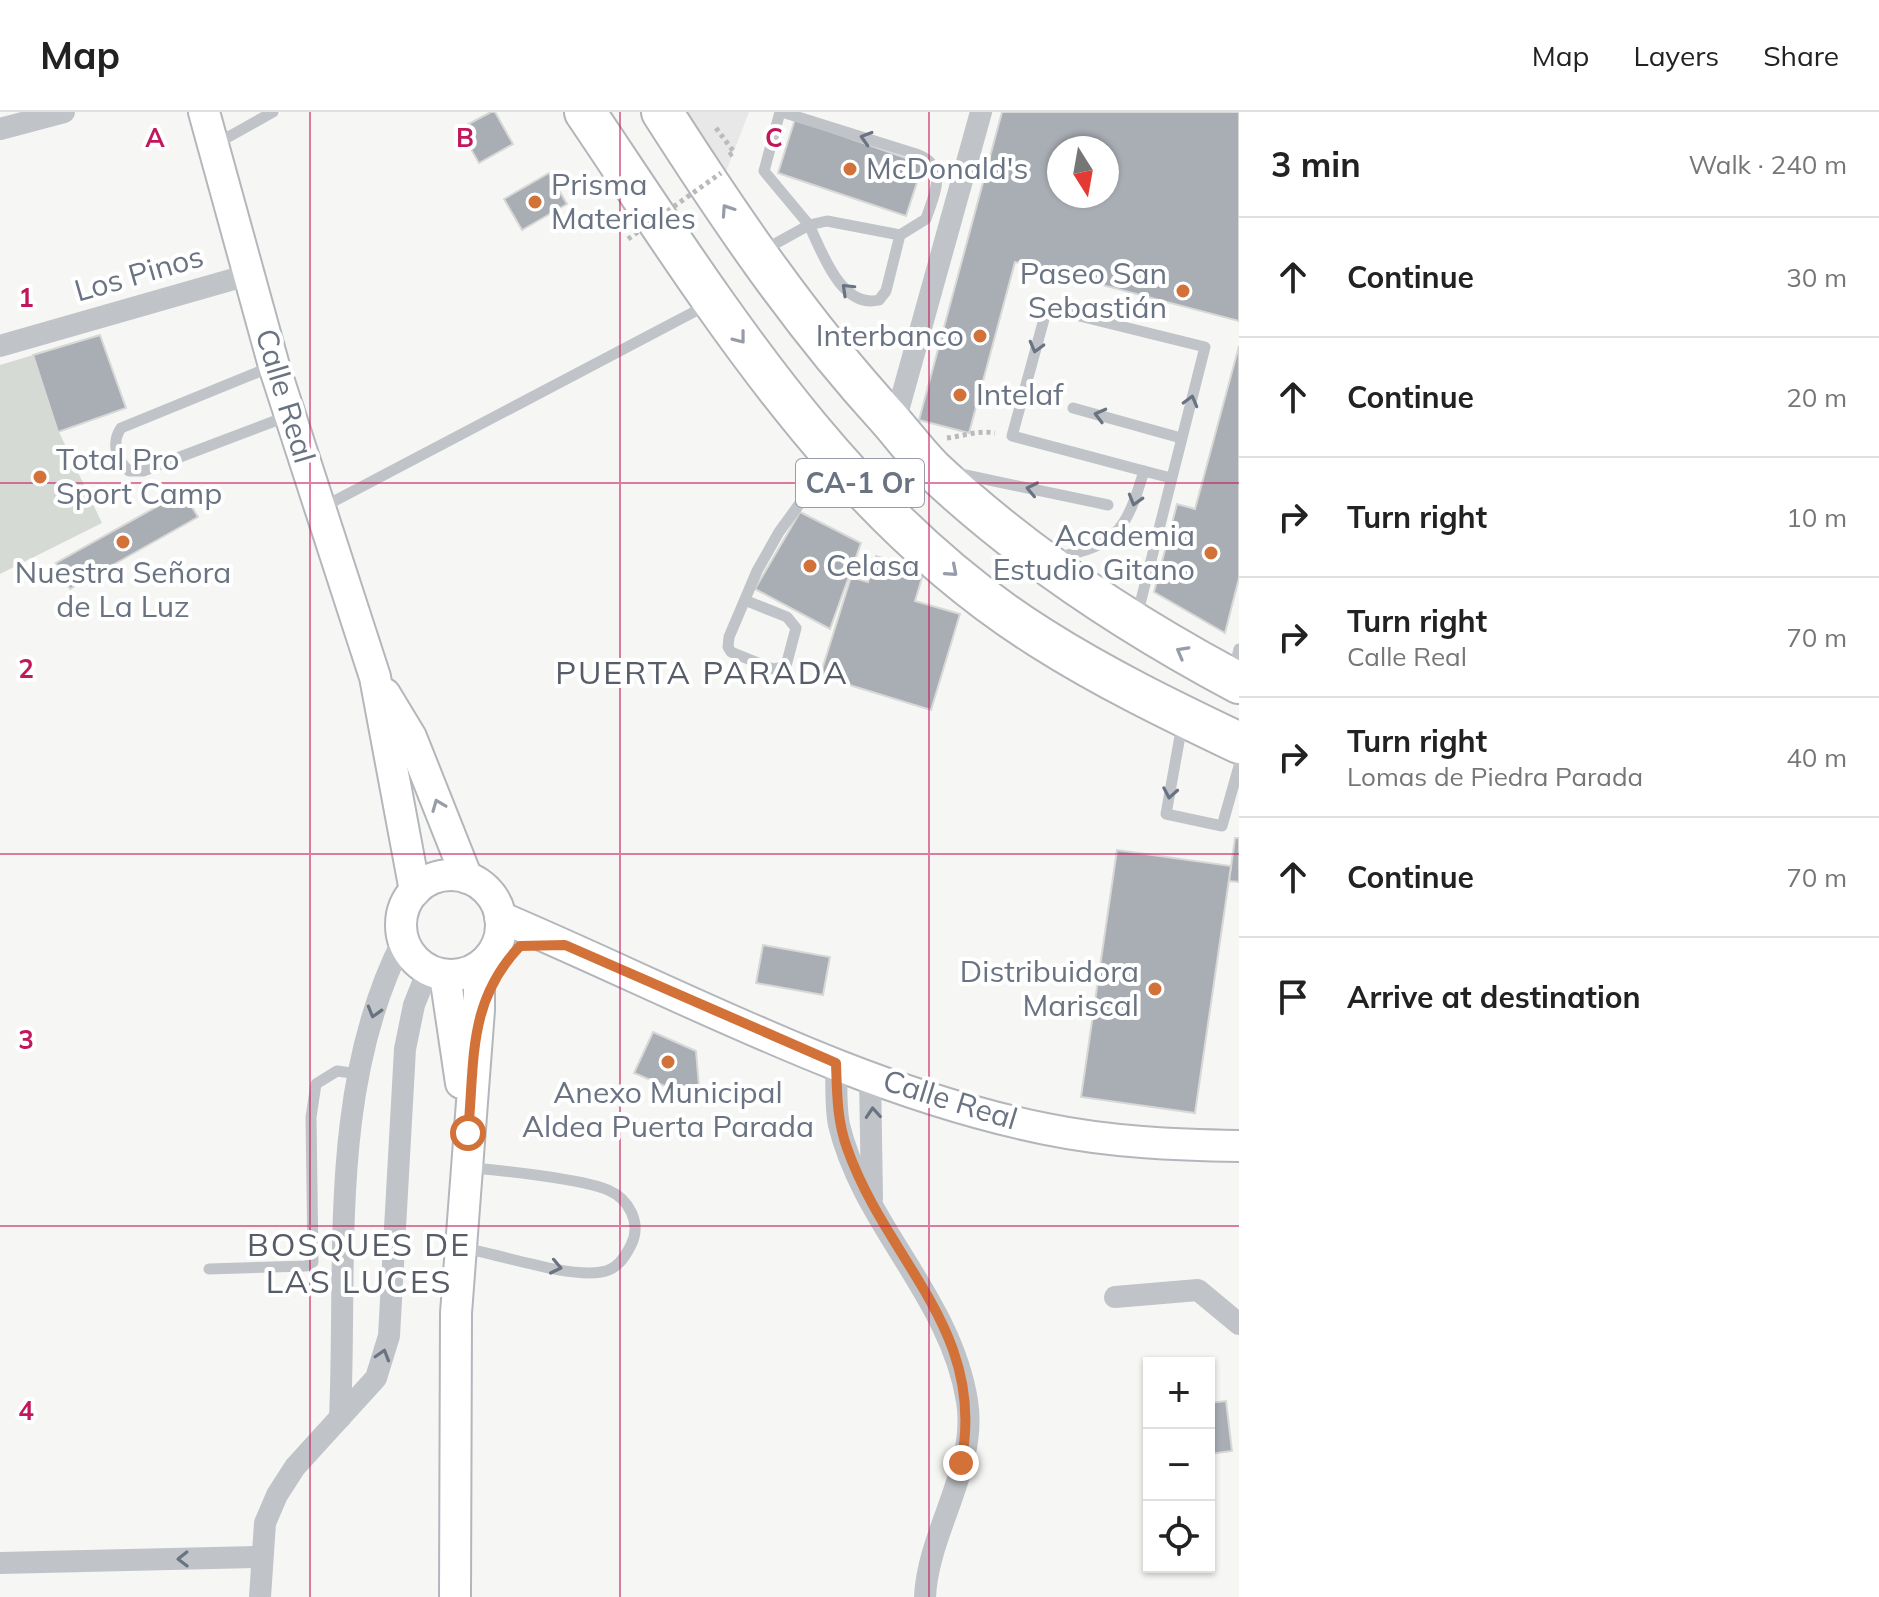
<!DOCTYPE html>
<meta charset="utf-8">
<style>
:root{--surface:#fff;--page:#f6f6f6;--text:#222;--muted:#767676;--line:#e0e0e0}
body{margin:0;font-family:Mulish,sans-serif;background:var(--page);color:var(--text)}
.controls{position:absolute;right:24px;bottom:24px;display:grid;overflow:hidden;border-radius:0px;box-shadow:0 2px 6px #0004}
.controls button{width:72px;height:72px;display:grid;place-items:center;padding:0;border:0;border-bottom:2px solid var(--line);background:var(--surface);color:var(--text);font:40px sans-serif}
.compass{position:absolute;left:1047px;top:24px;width:72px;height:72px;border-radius:50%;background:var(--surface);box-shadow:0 2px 6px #0004;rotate:169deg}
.stop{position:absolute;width:24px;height:24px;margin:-18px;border:6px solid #d37238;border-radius:50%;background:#fff}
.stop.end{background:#d37238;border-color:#fff;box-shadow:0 2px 8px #0008}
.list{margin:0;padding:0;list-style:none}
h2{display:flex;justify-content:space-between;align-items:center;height:104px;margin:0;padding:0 32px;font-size:34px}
h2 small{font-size:26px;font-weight:400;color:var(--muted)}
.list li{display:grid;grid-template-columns:52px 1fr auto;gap:24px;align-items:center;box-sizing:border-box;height:120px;padding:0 32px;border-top:2px solid var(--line)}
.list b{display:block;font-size:30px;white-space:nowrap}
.list p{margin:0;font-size:26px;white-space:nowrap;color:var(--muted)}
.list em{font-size:26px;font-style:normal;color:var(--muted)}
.icon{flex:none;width:44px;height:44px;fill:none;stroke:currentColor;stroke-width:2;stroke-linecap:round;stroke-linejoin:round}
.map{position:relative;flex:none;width:1239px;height:1485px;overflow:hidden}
header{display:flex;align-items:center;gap:48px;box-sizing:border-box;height:112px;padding:0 40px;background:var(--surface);border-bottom:2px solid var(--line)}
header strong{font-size:38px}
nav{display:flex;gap:44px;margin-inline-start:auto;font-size:28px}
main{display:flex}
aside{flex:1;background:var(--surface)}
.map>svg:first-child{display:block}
.built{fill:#e7e8e7}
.green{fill:#d5dbd4}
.building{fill:#a9aeb5;stroke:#d8d8d6;stroke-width:2;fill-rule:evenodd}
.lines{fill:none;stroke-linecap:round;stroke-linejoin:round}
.secondary-casing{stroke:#b3b6bb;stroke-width:34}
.highway-casing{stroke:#b2b4b8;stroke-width:44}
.path{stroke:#b8babd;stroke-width:5;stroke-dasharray:4 4;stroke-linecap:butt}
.lane{stroke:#c0c3c7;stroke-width:11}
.street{stroke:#c0c3c7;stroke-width:22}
.secondary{stroke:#fff;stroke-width:30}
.highway{stroke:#fff;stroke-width:40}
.path-bridge{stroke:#b8babd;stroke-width:5;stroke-dasharray:4 4;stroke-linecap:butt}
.oneway{stroke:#697382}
.oneway2{stroke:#969da8}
.route{stroke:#d37238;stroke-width:10}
.grid{fill:none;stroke:#c2185b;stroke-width:2;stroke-opacity:0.55}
.poi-dot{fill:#d37238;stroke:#fff;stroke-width:3}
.labels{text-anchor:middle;stroke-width:8;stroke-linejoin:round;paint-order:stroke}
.shield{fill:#fff;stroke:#969da8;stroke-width:2}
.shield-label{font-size:28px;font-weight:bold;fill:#697382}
.poi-label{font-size:30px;fill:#697382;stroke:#fff;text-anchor:start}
.street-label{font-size:30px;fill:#697382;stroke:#fff}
.neighbourhood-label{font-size:32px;letter-spacing:2px;fill:#565d68;stroke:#fff}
.grid-label{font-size:26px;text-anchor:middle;font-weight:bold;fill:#c2185b;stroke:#fff;stroke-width:8;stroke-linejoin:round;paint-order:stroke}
</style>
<header>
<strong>Map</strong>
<nav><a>Map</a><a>Layers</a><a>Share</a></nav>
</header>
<main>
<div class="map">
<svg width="1239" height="1485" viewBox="0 0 1239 1485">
<rect width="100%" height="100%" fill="#f6f7f4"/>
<path class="built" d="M 681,0 L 749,0 L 724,65 Z"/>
<path class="green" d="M 100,223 L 126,296 L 59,320 L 102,411 L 0,462 L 0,253 Z"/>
<g class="building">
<path d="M 491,0 L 495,0 L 513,32 L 479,51 L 459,17 Z"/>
<path d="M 1002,0 L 1239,0 L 1239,209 L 1015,150 L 969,321 L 919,308 ZM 1059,36 L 1107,36 L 1107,84 L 1059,84 Z"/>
<path d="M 795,7 L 923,52 L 906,104 L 778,61 Z"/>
<path d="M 549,61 L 567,92 L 522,118 L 504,87 Z"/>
<path d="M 100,223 L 126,296 L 58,320 L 33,243 Z"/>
<path d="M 1239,234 L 1239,466 L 1225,521 L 1154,480 L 1177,392 L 1195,397 Z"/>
<path d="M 183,380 L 198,405 L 70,477 L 56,451 Z"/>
<path d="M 800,400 L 861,431 L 830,517 L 755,477 Z"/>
<path d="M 876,444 L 924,459 L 915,489 L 960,502 L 931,598 L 820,564 L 851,465 L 868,470 Z"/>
<path d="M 1235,726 L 1239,726 L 1239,770 L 1229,769 Z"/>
<path d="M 1117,738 L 1231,754 L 1195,1001 L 1081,985 Z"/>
<path d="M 763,833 L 830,845 L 823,883 L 756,871 Z"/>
<path d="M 653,920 L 696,939 L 699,974 L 674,978 L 634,961 Z"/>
<path d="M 1226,1289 L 1232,1339 L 1209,1342 L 1209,1291 Z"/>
</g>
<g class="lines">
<defs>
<g id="secondary">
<path d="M 204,0 L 274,254 L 375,565 L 415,779"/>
<path d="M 385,582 L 411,625 L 467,766"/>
<circle cx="451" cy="813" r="50"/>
<path d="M 500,805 C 677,880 857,979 1046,1017 C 1109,1030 1175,1033 1239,1034"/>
<path d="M 445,863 L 461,971"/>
<path d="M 455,1485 L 456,1201 L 479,898 L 479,855"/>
</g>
<g id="highway">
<path d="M 585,0 C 714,191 841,401 1041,526 C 1104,566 1172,599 1239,631"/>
<path d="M 662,0 C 731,108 802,212 888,306 C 903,323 916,341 932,357 C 1022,442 1130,513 1239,571"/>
</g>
</defs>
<use href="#secondary" class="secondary-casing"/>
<use href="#highway" class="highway-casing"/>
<g class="path">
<path d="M 716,16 L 734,40 L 728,44"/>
<path d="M 947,326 C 963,324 979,318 995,321"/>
</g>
<g class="lane">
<path d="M 782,0 L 916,42 C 949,54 935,80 926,107 L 900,123 L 827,109 L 809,113 C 822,140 841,197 879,188 L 886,179 L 900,123"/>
<path d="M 214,33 L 273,0"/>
<path d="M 764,138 L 809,113 L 764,59 L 780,0"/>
<path d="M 273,254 L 121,316 C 111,331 116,347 129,359 L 143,359 L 288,304"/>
<path d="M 1073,296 L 1181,326"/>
<path d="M 1144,359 L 1171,366"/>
<path d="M 956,361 L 1108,393"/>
<path d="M 321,396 L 709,192"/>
<path d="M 1056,445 C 1118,435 1127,415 1144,359 L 1012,324 L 1047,196 L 1205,235 L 1137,504"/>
<path d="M 747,489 L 787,505 L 796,516 L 786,554 L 773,557 L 731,540 L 728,535 L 729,525 L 757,459 L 779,420 L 830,350"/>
<path d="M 1234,558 L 1239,537"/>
<path d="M 1182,613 L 1166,702 L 1222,714 L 1239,654"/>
<path d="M 463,1136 C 499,1142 568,1166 601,1160 C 617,1158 625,1145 631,1133 C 642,1111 629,1087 608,1078 C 583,1067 499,1058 470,1056"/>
<path d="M 209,1157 L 306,1154 L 313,1150 L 311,1005 L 316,972 L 337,959 L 359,962"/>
</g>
<g class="street">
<path d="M 0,17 L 64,0"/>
<path d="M 0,234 L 248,163"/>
<path d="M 894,313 L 981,0"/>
<path d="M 836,951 C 837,971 835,993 839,1013 C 863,1113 951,1186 967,1289 C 978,1356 928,1419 925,1485"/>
<path d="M 870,964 L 872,1086"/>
<path d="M 1115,1185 L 1198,1178 L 1239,1212"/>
<path d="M 340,1306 C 347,1147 328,975 403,828"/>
<path d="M 0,1451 L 261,1445"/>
<path d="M 260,1485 L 265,1411 L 277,1383 L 295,1355 L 376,1266 L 389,1224 L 405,937 L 414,893 L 428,858"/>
</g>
<use href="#secondary" class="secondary"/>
<use href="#highway" class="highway"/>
<path class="path-bridge" d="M 628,127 L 721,61"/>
</g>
<defs><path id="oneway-chevron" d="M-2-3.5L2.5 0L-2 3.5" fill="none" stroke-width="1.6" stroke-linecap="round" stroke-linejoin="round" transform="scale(2)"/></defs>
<g class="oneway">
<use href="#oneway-chevron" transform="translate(866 26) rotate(-163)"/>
<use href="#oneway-chevron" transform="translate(847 177) rotate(-136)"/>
<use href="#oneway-chevron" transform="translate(1036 235) rotate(105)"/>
<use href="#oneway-chevron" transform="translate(1191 289) rotate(-75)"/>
<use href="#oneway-chevron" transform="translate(1100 303) rotate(-165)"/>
<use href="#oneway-chevron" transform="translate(1032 377) rotate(-168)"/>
<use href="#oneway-chevron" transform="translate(1135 388) rotate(106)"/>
<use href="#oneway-chevron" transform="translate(1170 681) rotate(100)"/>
<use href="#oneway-chevron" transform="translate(374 900) rotate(106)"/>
<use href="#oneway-chevron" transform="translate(873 1001) rotate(-94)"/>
<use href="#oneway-chevron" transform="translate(556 1155) rotate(12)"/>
<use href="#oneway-chevron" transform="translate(383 1243) rotate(-73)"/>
<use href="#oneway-chevron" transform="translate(183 1447) rotate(179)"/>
</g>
<g class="oneway2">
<use href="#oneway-chevron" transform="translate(727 98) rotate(-124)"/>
<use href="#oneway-chevron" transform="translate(740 226) rotate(52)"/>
<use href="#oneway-chevron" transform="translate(952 459) rotate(41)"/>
<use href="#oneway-chevron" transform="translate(1182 540) rotate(-151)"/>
<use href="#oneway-chevron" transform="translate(438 693) rotate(-112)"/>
</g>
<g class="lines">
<path class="route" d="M 468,1021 C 475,948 467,890 520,834 L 565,833 L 836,951 C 837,981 837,1009 847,1036 C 887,1150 988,1219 961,1351"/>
</g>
<path class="grid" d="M 310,0 L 310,1485M 620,0 L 620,1485M 929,0 L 929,1485M 0,371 L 1239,371M 0,742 L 1239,742M 0,1114 L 1239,1114"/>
<g class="poi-dot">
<circle cx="850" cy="57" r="8"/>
<circle cx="535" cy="90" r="8"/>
<circle cx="1183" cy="179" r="8"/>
<circle cx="980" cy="224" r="8"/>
<circle cx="960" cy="283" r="8"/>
<circle cx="40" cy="365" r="8"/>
<circle cx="123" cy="430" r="8"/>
<circle cx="1211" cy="441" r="8"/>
<circle cx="810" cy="454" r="8"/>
<circle cx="1155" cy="877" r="8"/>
<circle cx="668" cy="950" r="8"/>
</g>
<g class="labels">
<rect class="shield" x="796" y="347" width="128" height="48" rx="6"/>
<g class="shield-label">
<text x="860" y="381">CA-1 Or</text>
</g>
<g class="poi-label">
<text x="866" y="67">McDonald's</text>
<text x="551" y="83">Prisma<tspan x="551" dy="34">Materiales</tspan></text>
<text x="1167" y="172" text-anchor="end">Paseo San<tspan x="1167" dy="34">Sebastián</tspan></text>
<text x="964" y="234" text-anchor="end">Interbanco</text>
<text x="976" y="293">Intelaf</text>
<text x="56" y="358">Total Pro<tspan x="56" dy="34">Sport Camp</tspan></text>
<text x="1195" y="434" text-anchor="end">Academia<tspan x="1195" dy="34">Estudio Gitano</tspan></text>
<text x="826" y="464">Celasa</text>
<text x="123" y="471" text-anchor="middle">Nuestra Señora<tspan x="123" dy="34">de La Luz</tspan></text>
<text x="1139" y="870" text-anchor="end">Distribuidora<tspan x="1139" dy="34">Mariscal</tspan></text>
<text x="668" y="991" text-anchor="middle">Anexo Municipal<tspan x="668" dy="34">Aldea Puerta Parada</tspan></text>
</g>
<g class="street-label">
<text transform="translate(139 162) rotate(-16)" y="10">Los Pinos</text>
<text transform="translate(285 284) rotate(73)" y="10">Calle Real</text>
<text transform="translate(950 988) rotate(17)" y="10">Calle Real</text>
</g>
<g class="neighbourhood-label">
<text x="702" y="572">PUERTA PARADA</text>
<text x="359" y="1144">BOSQUES DE<tspan x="359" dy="37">LAS LUCES</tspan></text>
</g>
</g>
<g class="grid-label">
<text x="155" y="35">A</text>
<text x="465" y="35">B</text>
<text x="774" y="35">C</text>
<text x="26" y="195">1</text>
<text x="26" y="566">2</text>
<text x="26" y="937">3</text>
<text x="26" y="1308">4</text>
</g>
</svg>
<div class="controls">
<button>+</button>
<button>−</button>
<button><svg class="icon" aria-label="locate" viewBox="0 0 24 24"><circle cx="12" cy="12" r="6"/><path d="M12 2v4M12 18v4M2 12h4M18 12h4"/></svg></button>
</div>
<svg class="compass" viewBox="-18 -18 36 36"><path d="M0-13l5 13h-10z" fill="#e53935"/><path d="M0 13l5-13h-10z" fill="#767676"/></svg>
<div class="stop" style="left:468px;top:1021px"></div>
<div class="stop end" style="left:961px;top:1351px"></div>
</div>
<aside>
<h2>3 min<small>Walk · 240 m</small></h2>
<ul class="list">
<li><svg class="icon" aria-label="ahead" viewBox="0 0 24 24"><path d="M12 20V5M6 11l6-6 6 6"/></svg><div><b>Continue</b></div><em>30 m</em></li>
<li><svg class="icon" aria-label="ahead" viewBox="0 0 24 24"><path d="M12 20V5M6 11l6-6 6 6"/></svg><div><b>Continue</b></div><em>20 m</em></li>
<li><svg class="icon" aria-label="right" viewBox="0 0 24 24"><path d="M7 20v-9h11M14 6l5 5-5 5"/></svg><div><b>Turn right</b></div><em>10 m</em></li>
<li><svg class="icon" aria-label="right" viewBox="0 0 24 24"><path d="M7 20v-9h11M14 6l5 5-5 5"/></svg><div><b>Turn right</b><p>Calle Real</p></div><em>70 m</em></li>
<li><svg class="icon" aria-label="right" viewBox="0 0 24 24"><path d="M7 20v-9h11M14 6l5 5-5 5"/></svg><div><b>Turn right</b><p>Lomas de Piedra Parada</p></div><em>40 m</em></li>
<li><svg class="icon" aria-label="ahead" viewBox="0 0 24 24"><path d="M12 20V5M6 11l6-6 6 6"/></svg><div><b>Continue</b></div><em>70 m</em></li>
<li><svg class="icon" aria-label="arrive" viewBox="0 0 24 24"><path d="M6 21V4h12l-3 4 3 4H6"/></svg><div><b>Arrive at destination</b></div></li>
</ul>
</aside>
</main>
